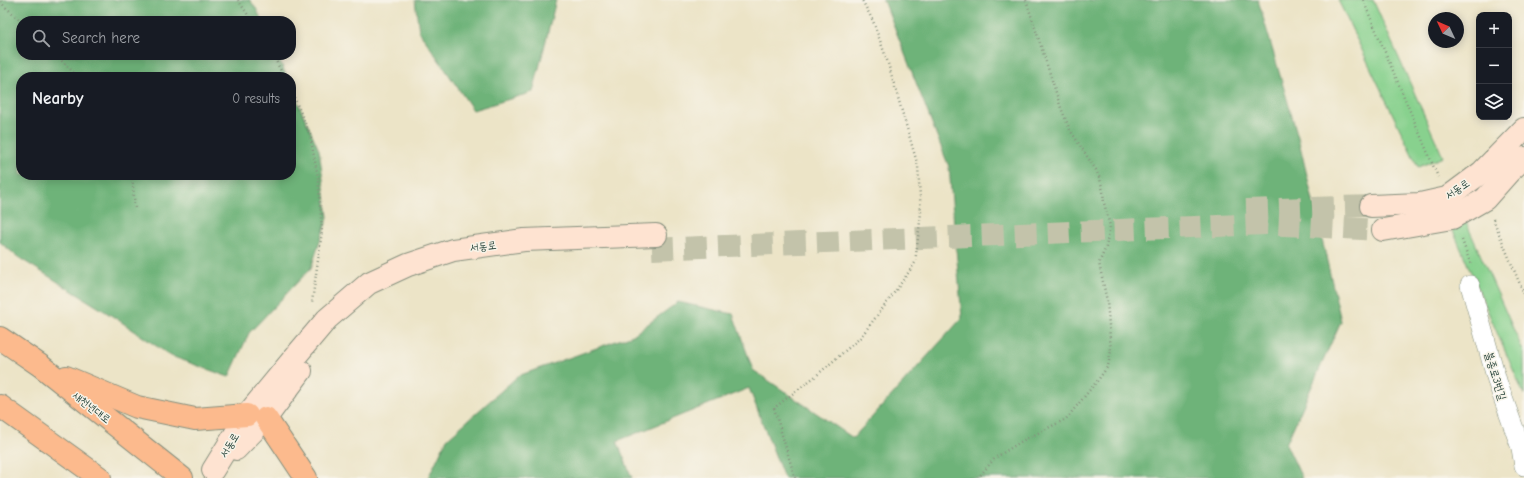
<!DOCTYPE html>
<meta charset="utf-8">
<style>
:root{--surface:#171b24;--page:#20242c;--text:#f1f3f6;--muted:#9ea1a6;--line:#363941}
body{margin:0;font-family:"Comic Neue","Poor Story",sans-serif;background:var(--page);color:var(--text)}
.controls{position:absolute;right:12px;top:12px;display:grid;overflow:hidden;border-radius:8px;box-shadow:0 2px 10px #0003}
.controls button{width:36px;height:36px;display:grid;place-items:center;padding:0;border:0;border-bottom:1px solid var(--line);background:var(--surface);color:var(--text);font:20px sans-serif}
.compass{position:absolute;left:1428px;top:12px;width:36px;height:36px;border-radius:50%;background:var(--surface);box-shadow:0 2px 10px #0003;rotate:314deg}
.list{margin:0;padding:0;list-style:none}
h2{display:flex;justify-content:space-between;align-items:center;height:52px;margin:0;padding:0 16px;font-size:17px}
h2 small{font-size:13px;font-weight:400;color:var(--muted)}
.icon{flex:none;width:22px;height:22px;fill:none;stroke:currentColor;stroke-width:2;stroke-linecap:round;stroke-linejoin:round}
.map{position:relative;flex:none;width:1524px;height:478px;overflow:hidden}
.search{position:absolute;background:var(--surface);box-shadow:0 2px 10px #0003;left:16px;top:16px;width:280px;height:44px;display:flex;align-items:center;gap:10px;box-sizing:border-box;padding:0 14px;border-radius:16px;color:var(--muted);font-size:15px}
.panel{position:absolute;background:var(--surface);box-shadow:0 2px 10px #0003;left:16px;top:72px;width:280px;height:108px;border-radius:16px}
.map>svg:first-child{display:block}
.green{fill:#88d18e;stroke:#548761}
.forest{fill:#6eb379;stroke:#467856}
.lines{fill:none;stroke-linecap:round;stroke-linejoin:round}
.secondary-tunnel{stroke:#c3c3aa;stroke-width:22;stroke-dasharray:22 11;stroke-linecap:butt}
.street-casing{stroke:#86907e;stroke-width:20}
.secondary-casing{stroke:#86907e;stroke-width:24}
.primary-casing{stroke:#86907e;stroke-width:24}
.path{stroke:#86907e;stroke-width:2.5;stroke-dasharray:1 3;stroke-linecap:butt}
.street{stroke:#fff;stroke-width:19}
.secondary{stroke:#fee3d1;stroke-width:22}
.primary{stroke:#fcba8d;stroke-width:22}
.labels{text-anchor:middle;stroke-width:3;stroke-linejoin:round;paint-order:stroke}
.street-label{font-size:11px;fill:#1f3d34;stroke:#f7f3e8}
</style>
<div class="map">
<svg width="1524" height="478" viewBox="0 0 1524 478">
<rect width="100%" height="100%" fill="#f7f3e8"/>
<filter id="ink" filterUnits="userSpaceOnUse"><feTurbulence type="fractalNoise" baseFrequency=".025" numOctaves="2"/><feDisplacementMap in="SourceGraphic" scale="8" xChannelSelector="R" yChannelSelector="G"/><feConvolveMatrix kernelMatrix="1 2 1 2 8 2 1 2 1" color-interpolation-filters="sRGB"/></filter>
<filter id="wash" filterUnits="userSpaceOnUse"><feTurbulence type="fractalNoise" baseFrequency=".012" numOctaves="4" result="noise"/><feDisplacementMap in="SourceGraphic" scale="16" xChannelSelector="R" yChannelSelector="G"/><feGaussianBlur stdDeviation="0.9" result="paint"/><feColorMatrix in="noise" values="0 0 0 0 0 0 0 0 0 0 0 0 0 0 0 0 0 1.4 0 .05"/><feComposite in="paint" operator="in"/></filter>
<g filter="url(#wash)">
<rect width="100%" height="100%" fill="#ece4c7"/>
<g class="green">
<path d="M 1338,0 L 1373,0 L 1443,157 L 1418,167 Z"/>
<path d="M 1465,220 L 1524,353 L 1524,395 L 1451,226 Z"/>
</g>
<g class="forest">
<path d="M 0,0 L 250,0 L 257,10 L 262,21 L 21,21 L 21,55 L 277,55 L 287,77 L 21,77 L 21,175 L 291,175 L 291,87 L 319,150 L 328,217 L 311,268 L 249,333 L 229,377 L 171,356 L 117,319 L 18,257 L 0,242 Z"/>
<path d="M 415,0 L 556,0 L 533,92 L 473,110 L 419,31 Z"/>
<path d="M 882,0 L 1258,0 L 1298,137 L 1341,321 L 1286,444 L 1302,478 L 784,478 L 749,388 L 617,441 L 632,478 L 428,478 L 447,439 L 518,376 L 633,335 L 678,302 L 733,314 L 753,370 L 853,438 L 962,318 L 949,167 L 885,3 Z"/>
</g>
</g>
<g filter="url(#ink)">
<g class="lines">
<g class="secondary-tunnel">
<path d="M 1246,210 L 1371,206"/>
<path d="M 652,249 L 1266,224 L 1383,230"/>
</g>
<defs>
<path id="street" d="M 1470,285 L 1498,384 L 1521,448 L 1524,466"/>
<g id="secondary">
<path d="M 1371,206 L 1420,204 L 1447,198 L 1482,172 L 1524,129"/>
<path d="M 1383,230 L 1452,218 L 1485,199 L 1509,172 L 1524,158"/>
<path d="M 236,449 L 266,418 L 301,371"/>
<path d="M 213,470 L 247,415 L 294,358 L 327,319 L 369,283 L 408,265 L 453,250 L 524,240 L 656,235"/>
</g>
<g id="primary">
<path d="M 0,338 L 41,366 L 182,478"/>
<path d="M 66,377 L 137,407 L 195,419 L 247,415"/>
<path d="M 0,406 L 100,478"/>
<path d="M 266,418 L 306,478"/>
</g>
</defs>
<use href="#street" class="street-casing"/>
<use href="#secondary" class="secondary-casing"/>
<use href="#primary" class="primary-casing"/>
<g class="path">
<path d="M 238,0 L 252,21"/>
<path d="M 1363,0 L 1438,177"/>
<path d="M 0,2 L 21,21"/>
<path d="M 56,55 L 78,77"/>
<path d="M 273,55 L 284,77"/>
<path d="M 291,90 L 310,135 L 318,177 L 322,232 L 312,302"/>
<path d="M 132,175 L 135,208"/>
<path d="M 1493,219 L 1524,294"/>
<path d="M 1462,240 L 1471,265"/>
<path d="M 795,478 L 774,408 L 817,375 L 860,338 L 892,296 L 915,263 L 921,213 L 918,166 L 887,60 L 873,21 L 862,0"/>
<path d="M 978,478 L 995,458 L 1022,441 L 1066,419 L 1098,380 L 1108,366 L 1111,351 L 1107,301 L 1099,263 L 1106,247 L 1110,226 L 1104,203 L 1103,191 L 1100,179 L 1096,170 L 1070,130 L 1061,108 L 1026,0"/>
</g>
<use href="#street" class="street"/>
<use href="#secondary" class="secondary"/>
<use href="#primary" class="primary"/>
</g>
</g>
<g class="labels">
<g class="street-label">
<text transform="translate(1457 189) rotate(-34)" y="4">서동로</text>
<text transform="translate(483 246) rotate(-7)" y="4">서동로</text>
<text transform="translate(1496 376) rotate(73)" y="4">불종로3번길</text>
<text transform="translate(92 407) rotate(38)" y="4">새천년대로</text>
<text transform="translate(229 445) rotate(-59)" y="4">서동로</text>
</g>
</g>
</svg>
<div class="controls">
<button>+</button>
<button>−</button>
<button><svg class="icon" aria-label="layers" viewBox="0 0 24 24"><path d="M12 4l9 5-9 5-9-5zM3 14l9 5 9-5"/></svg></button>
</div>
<svg class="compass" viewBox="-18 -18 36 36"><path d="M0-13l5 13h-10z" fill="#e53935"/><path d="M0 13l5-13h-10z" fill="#9ea1a6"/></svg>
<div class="search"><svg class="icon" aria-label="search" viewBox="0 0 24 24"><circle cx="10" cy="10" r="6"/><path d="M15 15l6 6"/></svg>Search here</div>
<section class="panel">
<h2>Nearby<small>0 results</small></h2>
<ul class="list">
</ul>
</section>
</div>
